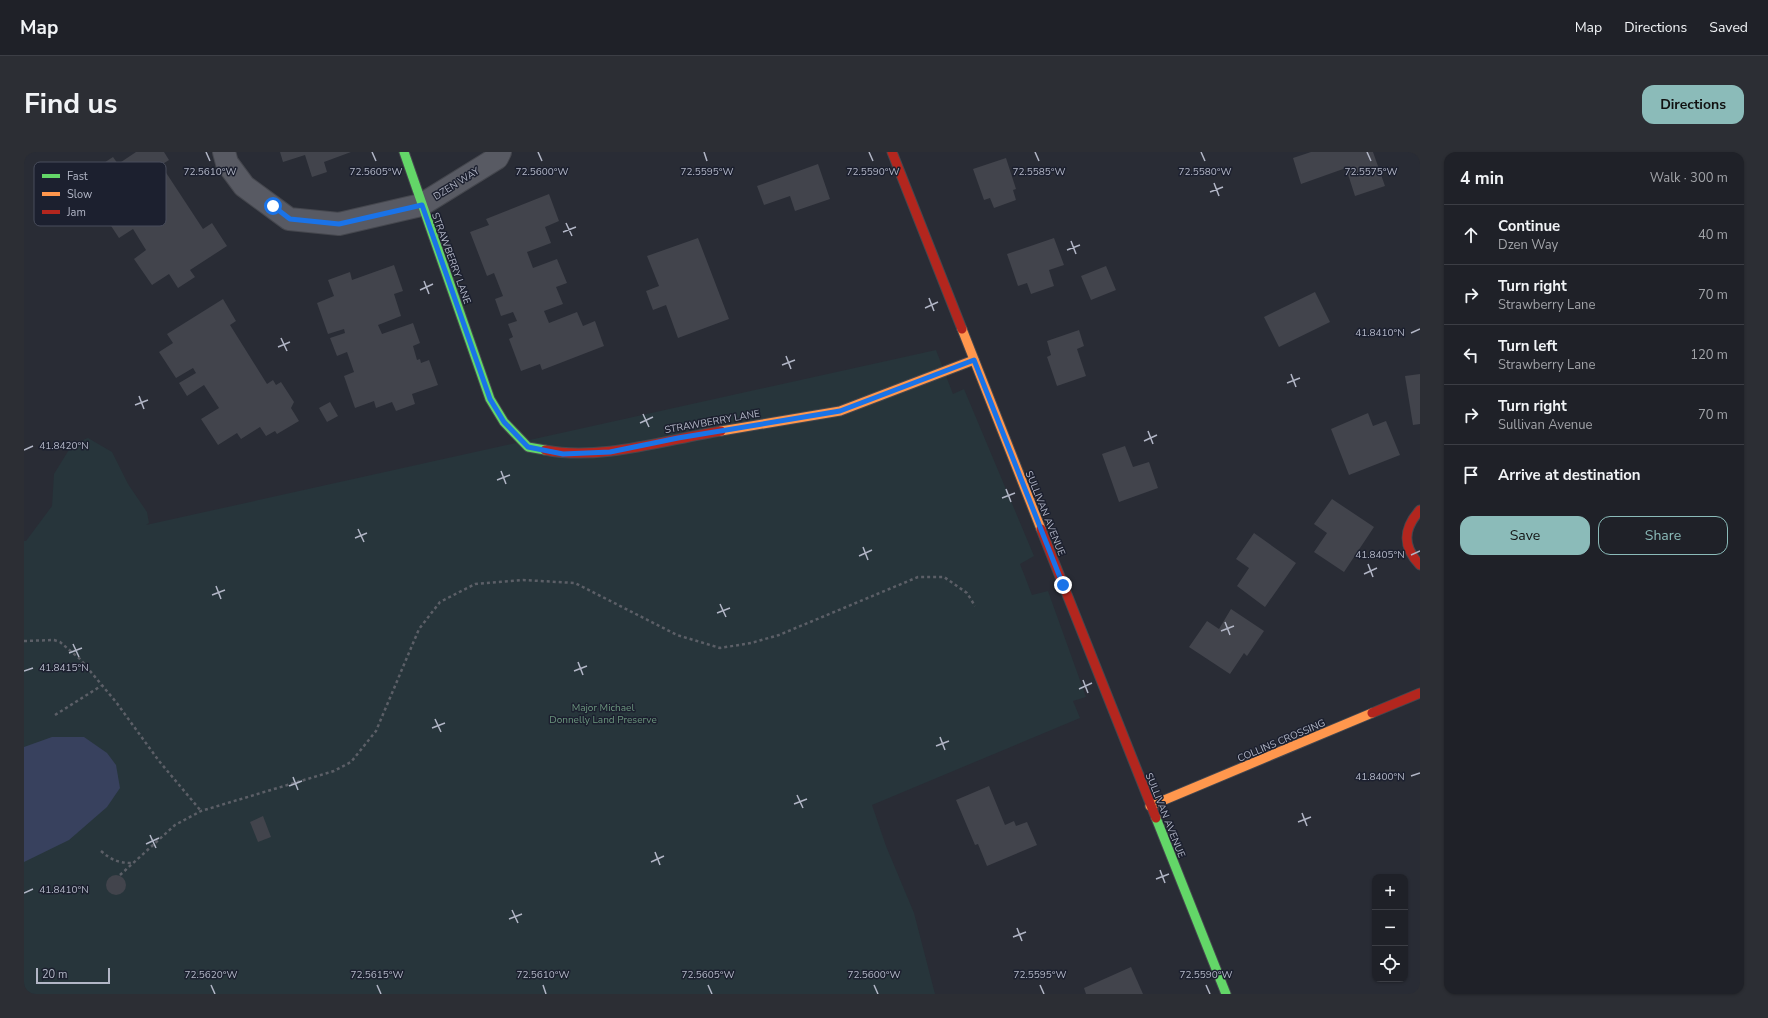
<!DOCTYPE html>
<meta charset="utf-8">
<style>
:root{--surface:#1f2128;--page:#2c2e34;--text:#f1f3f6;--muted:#a1a3a8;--line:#3c3e45;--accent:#8bbbb9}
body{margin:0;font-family:"Nunito Sans",sans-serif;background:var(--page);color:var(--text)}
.controls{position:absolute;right:12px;bottom:12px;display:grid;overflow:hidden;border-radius:8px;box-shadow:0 1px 3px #0004}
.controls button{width:36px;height:36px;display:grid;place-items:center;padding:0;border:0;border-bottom:1px solid var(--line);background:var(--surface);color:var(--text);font:20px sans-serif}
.scale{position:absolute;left:12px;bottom:10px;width:74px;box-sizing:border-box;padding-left:4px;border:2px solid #b2b6c6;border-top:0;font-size:11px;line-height:14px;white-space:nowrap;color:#b2b6c6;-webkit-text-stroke:3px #1c202f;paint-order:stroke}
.stop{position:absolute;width:12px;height:12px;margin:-9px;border:3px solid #1a73e8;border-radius:50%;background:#fff}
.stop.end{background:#1a73e8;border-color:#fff;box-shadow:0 1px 4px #0008}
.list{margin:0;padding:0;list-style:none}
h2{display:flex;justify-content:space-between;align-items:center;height:52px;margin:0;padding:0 16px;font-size:17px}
h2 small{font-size:13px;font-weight:400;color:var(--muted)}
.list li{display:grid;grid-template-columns:26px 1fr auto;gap:12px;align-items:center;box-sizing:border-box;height:60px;padding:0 16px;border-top:1px solid var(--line)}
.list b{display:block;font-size:15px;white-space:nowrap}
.list p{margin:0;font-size:13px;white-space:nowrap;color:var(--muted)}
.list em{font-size:13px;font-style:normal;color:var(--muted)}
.actions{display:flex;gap:8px;padding:12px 16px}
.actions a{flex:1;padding:9px 0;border:1px solid var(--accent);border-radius:12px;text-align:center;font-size:14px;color:var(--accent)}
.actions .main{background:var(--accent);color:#111}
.icon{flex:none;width:22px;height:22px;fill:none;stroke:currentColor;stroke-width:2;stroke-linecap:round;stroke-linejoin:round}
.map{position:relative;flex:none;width:1396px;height:842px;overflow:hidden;border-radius:12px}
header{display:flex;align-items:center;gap:24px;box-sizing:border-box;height:56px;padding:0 20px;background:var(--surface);border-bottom:1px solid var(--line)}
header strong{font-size:19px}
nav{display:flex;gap:22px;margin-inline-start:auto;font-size:14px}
.intro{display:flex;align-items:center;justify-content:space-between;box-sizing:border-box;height:96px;padding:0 24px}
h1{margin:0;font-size:28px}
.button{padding:10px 18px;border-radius:12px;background:var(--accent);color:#111;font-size:14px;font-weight:700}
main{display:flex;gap:24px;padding:0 24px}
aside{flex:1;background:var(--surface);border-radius:12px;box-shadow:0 1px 3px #0004}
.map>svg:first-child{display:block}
.green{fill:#27353b}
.water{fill:#38415e}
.building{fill:#42444c}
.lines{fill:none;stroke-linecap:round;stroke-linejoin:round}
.street-casing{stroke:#45474e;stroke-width:24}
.fast-casing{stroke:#45474e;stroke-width:11}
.slow-casing{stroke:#45474e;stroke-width:11}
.jam-casing{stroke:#45474e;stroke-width:11}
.path{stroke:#5c5f67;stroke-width:2.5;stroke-dasharray:3 3;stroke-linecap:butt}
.street{stroke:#585a63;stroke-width:22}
.fast{stroke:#63d668;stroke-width:9}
.slow{stroke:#ff974d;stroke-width:9}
.jam{stroke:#b3261e;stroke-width:9}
.route{stroke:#1a73e8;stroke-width:5}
.ticks{fill:none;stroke:#b2b6c6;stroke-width:1.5}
.labels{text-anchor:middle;stroke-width:3;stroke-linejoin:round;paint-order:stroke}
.street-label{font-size:10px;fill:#b2b6c6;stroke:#1c202f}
.park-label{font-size:10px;fill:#6b957d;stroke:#1c202f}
.key{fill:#1c202f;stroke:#494d5c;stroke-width:1}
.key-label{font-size:11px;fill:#b2b6c6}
.ticks-label{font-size:10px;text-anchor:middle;fill:#b2b6c6;stroke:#1c202f;stroke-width:3;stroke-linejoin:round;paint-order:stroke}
</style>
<header>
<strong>Map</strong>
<nav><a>Map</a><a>Directions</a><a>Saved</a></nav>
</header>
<div class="intro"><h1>Find us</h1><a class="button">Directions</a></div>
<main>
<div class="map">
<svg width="1396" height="842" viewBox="0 0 1396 842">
<rect width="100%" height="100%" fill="#292c35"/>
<path class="green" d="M 912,198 L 929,242 L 940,237 L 1010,404 L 996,412 L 1008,443 L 1024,439 L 1062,545 L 1049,549 L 1056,566 L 848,653 L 862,694 L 890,761 L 911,842 L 0,842 L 0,389 L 2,389 L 28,354 L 30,322 L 46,296 L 52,291 L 64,286 L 88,300 L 104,332 L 123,360 L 125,371 L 122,373 Z"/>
<path class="water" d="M 28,585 L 60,585 L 83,601 L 92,613 L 96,636 L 83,655 L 45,688 L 0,710 L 0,595 Z"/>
<g class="building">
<path d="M 112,0 L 140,0 L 145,8 L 137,13 L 179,77 L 188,71 L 203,94 L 166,118 L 171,125 L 154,136 L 145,122 L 128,133 L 110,107 L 122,98 L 109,77 L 95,86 L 66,42 L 83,31 L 72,16 L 89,5 L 94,12 Z"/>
<path d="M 256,0 L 327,0 L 300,10 L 303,20 L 288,25 L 281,3 L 259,10 Z"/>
<path d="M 1287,0 L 1349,0 L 1361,34 L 1331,44 L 1322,16 L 1277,32 L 1269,6 Z"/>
<path d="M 982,6 L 992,37 L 989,38 L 992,48 L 970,56 L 966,46 L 960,48 L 949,17 Z"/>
<path d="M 794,12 L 806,47 L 771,59 L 766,44 L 740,53 L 733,34 Z"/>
<path d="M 525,42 L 535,69 L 521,75 L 527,91 L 503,100 L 509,116 L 533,107 L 543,131 L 532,135 L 539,152 L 520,159 L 525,171 L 553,160 L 559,174 L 571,169 L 580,194 L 518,218 L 516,212 L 497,219 L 485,187 L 489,185 L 484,172 L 493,169 L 489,160 L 477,164 L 471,147 L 479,144 L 470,121 L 463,124 L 446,80 L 465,73 L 462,67 Z"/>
<path d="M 674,86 L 705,167 L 654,186 L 642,153 L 629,158 L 622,139 L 635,134 L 623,104 Z"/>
<path d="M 1030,86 L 1040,113 L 1025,118 L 1030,134 L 1007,142 L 1003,131 L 994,134 L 983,102 Z"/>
<path d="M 370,113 L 379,139 L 370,142 L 377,164 L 354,173 L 358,182 L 389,171 L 396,191 L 389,194 L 393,208 L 396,207 L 397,211 L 405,208 L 414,233 L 388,242 L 391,252 L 372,259 L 368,250 L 352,256 L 350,249 L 331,256 L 320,224 L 330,220 L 323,200 L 313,204 L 306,186 L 321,181 L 320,177 L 304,182 L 293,151 L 310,144 L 304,128 L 326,120 L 328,128 Z"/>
<path d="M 1082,114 L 1092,138 L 1067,148 L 1057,124 Z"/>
<path d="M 1291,140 L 1306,170 L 1255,195 L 1240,165 Z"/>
<path d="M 199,147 L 212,169 L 206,173 L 243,232 L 249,228 L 252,233 L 257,230 L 270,250 L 267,256 L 275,269 L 253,282 L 251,279 L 242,284 L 236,275 L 217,287 L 213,281 L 194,293 L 177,267 L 195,256 L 180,233 L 163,244 L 155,231 L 172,221 L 169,216 L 152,226 L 135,200 L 149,191 L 143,182 Z"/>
<path d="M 1055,178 L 1060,194 L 1053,197 L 1062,224 L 1033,234 L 1023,205 L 1027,203 L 1023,189 Z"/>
<path d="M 1396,222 L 1396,272 L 1389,273 L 1381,224 Z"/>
<path d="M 306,250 L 314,264 L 303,270 L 295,256 Z"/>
<path d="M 1344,261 L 1349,274 L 1362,269 L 1376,303 L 1325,323 L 1307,277 Z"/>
<path d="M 1101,294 L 1109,315 L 1125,310 L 1134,336 L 1095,350 L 1078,302 Z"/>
<path d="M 1308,347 L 1350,375 L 1320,420 L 1290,400 L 1303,381 L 1290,372 Z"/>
<path d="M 1230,381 L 1272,411 L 1241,455 L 1213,434 L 1225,416 L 1212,407 Z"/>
<path d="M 1207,457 L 1240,479 L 1223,504 L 1220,501 L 1206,522 L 1165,495 L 1183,469 L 1195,477 Z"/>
<path d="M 965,634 L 981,673 L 990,669 L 992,674 L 1003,670 L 1013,693 L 963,714 L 954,692 L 951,693 L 932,648 Z"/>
<path d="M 239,664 L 247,685 L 234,690 L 226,670 Z"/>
<circle cx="92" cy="733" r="10"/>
<path d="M 1107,815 L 1119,842 L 1062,842 L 1060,836 Z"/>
</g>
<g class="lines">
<defs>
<path id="street" d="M 200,0 L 203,11 L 220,34 L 265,67 L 315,72 L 397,53 L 473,6 L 476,0"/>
<g id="fast">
<path d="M 380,0 L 466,247 L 480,270 L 504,295 L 521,298"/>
<path d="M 1132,666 L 1202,842"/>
</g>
<g id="slow">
<path d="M 938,177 L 1017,377"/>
<path d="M 697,279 L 816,259 L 950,208"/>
<path d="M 1126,654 L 1348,561"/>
</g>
<g id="jam">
<path d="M 868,0 L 938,177"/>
<path d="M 521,298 C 576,309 641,288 697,279"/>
<path d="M 1396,358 C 1379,377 1378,394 1396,413"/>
<path d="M 1017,377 L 1132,666"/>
<path d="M 1348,561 L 1396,541"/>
</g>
</defs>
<use href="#street" class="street-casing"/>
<use href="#fast" class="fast-casing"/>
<use href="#slow" class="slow-casing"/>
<use href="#jam" class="jam-casing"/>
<g class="path">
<path d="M 0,489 L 30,488 L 36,490 L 56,507 L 92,550 L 135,609 L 177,659"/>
<path d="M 31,563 L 77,534"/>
<path d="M 77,699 C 87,708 95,711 108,711"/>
<path d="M 96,723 L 151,673 L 177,659 L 310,619 L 327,610 L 352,579 L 395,477 L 416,450 L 451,432 L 499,428 L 551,431 L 653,483 L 696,496 L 727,491 L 755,483 L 894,425 L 920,425 L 943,441 L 951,454"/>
</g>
<use href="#street" class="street"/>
<use href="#fast" class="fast"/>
<use href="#slow" class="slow"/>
<use href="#jam" class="jam"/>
</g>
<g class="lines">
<path class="route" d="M 249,54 L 266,67 L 315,72 L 398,53 L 466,247 L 480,270 L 504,295 L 539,302 L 586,300 L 654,286 L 816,259 L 950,208 L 1039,433"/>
</g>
<path class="ticks" d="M 182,0 L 186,9M 348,0 L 352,9M 514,0 L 518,9M 680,0 L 683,9M 845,0 L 849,9M 1011,0 L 1015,9M 1177,0 L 1181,9M 1343,0 L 1347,9M 1190,31 L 1195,44M 1186,40 L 1199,35M 542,71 L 548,84M 539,80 L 552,75M 1047,89 L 1052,102M 1043,98 L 1056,93M 400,129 L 405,142M 396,138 L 409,132M 905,146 L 910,159M 901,156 L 914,150M 1387,181 L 1396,177M 257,186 L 263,199M 254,195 L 266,190M 762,204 L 767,217M 758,213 L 771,208M 1267,222 L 1272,235M 1263,231 L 1276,226M 115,244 L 120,257M 111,253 L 124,248M 619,262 L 625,275M 616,271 L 629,265M 1124,279 L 1129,292M 1120,289 L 1133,283M 0,298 L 9,294M 477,319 L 482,332M 473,328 L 486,323M 982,337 L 987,350M 978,346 L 991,341M 334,377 L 340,390M 331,386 L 343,381M 839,395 L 844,408M 1387,403 L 1396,399M 835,404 L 848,398M 1344,412 L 1349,425M 1340,422 L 1353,416M 192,434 L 197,447M 188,443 L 201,438M 696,452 L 702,465M 693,461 L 706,456M 1201,470 L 1206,483M 1197,479 L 1210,474M 49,492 L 55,505M 45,501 L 58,496M 554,510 L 559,523M 0,519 L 9,516M 550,519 L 563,514M 1059,528 L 1064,541M 1055,537 L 1068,531M 411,567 L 417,580M 408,576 L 421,571M 916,585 L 921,598M 912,594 L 925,589M 1387,624 L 1396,621M 269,625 L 274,638M 265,634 L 278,629M 773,643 L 779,656M 770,652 L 783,647M 1278,661 L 1283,674M 1274,670 L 1287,665M 126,683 L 132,696M 122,692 L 135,686M 631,700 L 636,713M 627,710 L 640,704M 1136,718 L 1141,731M 1132,727 L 1145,722M 0,741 L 9,737M 488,758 L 494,771M 485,767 L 498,762M 993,776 L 998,789M 989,785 L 1002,780M 187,833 L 191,842M 353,833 L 357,842M 519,833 L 522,842M 684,833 L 688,842M 850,833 L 854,842M 1016,833 L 1020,842M 1182,833 L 1186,842"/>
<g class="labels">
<g class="street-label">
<text transform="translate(432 31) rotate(-32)" y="4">DZEN WAY</text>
<text transform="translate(428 106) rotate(70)" y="4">STRAWBERRY LANE</text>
<text transform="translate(688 269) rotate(-10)" y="4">STRAWBERRY LANE</text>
<text transform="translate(1022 361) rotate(68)" y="4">SULLIVAN AVENUE</text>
<text transform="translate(1257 588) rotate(-23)" y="4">COLLINS CROSSING</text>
<text transform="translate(1142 663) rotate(68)" y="4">SULLIVAN AVENUE</text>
</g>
<g class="park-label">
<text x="579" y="559">Major Michael<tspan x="579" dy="12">Donnelly Land Preserve</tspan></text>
</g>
</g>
<rect x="10" y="10" width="132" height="64" rx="6" class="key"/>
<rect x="18" y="22" width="18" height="4" fill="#63d668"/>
<rect x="18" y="40" width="18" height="4" fill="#ff974d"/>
<rect x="18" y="58" width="18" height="4" fill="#b3261e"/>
<g class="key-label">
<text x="43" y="28">Fast</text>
<text x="43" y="46">Slow</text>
<text x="43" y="64">Jam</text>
</g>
<g class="ticks-label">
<text x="1181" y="23">72.5580°W</text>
<text x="1347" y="23">72.5575°W</text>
<text x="186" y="23">72.5610°W</text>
<text x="352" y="23">72.5605°W</text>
<text x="518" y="23">72.5600°W</text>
<text x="683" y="23">72.5595°W</text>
<text x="849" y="23">72.5590°W</text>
<text x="1015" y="23">72.5585°W</text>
<text x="1356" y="184">41.8410°N</text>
<text x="40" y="297">41.8420°N</text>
<text x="1356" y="406">41.8405°N</text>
<text x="40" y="519">41.8415°N</text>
<text x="1356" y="628">41.8400°N</text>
<text x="40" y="741">41.8410°N</text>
<text x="187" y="826">72.5620°W</text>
<text x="353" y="826">72.5615°W</text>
<text x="519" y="826">72.5610°W</text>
<text x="684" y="826">72.5605°W</text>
<text x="850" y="826">72.5600°W</text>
<text x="1016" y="826">72.5595°W</text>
<text x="1182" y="826">72.5590°W</text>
</g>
</svg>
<div class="controls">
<button>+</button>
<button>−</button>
<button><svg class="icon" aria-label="locate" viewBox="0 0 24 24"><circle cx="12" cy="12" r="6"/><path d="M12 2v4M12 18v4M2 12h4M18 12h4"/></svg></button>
</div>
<div class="scale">20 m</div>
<div class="stop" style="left:249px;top:54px"></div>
<div class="stop end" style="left:1039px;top:433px"></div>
</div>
<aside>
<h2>4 min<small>Walk · 300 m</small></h2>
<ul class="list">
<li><svg class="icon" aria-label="ahead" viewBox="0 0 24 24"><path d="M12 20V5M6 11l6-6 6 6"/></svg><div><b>Continue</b><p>Dzen Way</p></div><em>40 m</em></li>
<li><svg class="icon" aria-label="right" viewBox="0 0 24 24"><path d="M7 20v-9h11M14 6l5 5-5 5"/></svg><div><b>Turn right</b><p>Strawberry Lane</p></div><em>70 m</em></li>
<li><svg class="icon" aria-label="left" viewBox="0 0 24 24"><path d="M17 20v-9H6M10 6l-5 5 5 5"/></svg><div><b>Turn left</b><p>Strawberry Lane</p></div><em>120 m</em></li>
<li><svg class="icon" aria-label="right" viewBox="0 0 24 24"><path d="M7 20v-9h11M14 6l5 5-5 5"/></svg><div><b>Turn right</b><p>Sullivan Avenue</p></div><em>70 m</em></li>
<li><svg class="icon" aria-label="arrive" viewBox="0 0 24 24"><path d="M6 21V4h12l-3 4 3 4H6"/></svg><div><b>Arrive at destination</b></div></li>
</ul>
<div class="actions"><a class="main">Save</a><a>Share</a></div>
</aside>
</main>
